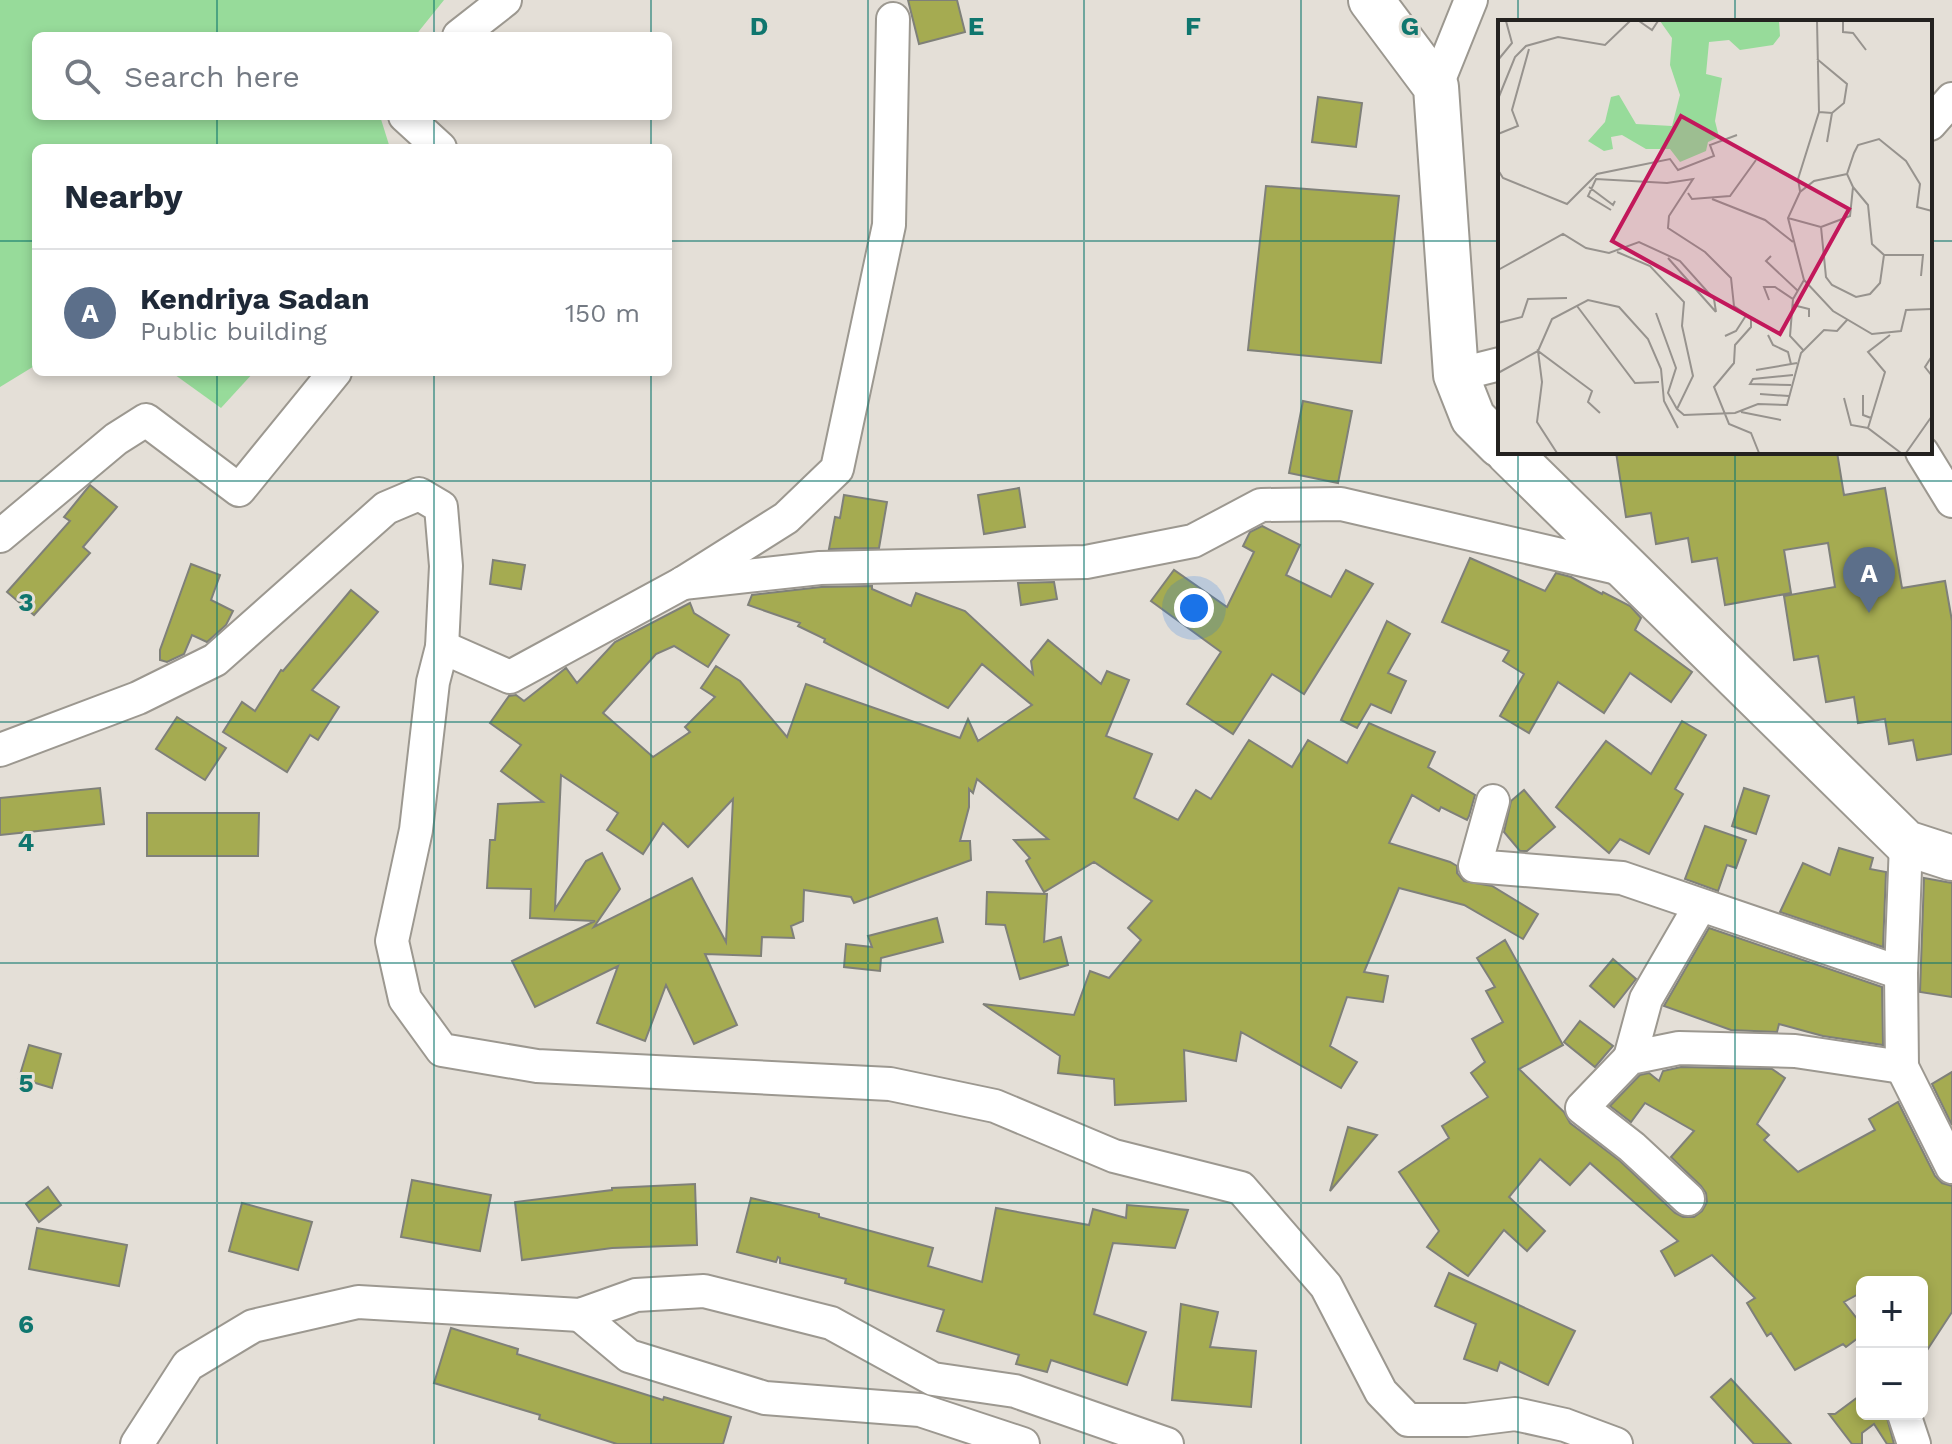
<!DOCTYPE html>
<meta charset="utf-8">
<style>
:root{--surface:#fff;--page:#f6f6f7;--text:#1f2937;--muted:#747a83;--line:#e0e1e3;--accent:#2563eb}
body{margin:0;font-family:"Work Sans",sans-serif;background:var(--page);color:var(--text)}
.controls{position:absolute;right:24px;bottom:24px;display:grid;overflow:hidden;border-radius:12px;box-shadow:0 4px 12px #0003}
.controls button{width:72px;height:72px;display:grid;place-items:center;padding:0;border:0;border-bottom:2px solid var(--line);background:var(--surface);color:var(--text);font:40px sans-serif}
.you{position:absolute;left:1194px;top:608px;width:28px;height:28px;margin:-20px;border:6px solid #fff;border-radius:50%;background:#1a73e8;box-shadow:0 0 0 12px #1a73e833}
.badge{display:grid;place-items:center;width:52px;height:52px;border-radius:50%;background:var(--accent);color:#fff;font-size:26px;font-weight:700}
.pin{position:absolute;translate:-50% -66px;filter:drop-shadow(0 2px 4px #0008)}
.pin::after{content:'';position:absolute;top:42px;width:28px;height:24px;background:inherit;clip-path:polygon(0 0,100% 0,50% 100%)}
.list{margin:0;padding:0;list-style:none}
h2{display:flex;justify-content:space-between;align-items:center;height:104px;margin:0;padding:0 32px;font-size:34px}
h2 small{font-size:26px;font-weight:400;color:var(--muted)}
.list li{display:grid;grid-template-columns:52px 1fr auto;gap:24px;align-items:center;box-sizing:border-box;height:128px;padding:0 32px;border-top:2px solid var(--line)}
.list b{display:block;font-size:30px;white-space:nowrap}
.list p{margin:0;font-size:26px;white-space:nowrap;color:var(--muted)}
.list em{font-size:26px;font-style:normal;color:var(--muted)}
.icon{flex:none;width:44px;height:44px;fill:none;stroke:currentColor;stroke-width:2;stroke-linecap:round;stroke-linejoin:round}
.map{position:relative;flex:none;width:1952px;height:1444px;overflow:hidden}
.search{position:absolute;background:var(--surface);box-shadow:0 4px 12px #0003;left:32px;top:32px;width:640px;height:88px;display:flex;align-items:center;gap:20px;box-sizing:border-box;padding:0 28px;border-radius:12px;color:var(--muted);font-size:30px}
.panel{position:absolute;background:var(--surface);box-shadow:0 4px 12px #0003;left:32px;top:144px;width:640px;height:232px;border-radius:12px}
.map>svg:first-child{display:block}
.water{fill:#97db9a}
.building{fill:#a5ab51;stroke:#7f8079;stroke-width:2;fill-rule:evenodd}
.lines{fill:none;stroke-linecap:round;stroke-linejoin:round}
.street-casing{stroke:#9c9890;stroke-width:36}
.secondary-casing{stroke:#9c9890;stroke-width:48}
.street{stroke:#fff;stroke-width:32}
.secondary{stroke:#fff;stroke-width:44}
.grid{fill:none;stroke:#0f766e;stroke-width:2;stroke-opacity:0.55}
.inset-road{fill:none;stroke:#97938e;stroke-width:2}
.view{fill:#c2185b;fill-opacity:0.15;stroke:#c2185b;stroke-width:4}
.inset-edge{fill:none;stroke:#242220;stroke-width:4}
.grid-label{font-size:26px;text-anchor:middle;font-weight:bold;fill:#0f766e;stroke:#e4dfd7;stroke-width:6;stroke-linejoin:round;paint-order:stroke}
</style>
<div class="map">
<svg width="1952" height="1444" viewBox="0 0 1952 1444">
<rect width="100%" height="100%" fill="#e4dfd7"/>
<g class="water">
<path d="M 0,0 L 444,0 L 415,36 L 36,36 L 36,116 L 380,116 L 390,148 L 36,148 L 36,365 L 0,387 Z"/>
<path d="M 171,372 L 254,372 L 221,408 Z"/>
</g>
<g class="building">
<path d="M 908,0 L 957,0 L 965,32 L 919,44 Z"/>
<path d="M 1318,97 L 1362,103 L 1356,147 L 1312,142 Z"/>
<path d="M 1266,186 L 1399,196 L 1381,363 L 1248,350 Z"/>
<path d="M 1303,401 L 1352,411 L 1338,483 L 1289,473 Z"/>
<path d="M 1616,452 L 1837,452 L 1844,495 L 1885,488 L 1902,588 L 1945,581 L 1952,621 L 1952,754 L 1917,760 L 1913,740 L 1889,744 L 1885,719 L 1858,723 L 1854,697 L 1826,702 L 1818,656 L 1794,660 L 1784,596 L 1835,587 L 1828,543 L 1784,550 L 1791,593 L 1725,605 L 1717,558 L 1692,562 L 1688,538 L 1656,544 L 1651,513 L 1626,517 Z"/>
<path d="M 90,485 L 117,507 L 83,547 L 90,553 L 34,615 L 7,592 L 70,521 L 64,517 Z"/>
<path d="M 1019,488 L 1025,527 L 984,534 L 978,495 Z"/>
<path d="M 844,495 L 887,502 L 879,548 L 829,549 L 835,517 L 840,518 Z"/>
<path d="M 1262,526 L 1300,545 L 1286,575 L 1331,597 L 1346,570 L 1373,584 L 1304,694 L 1272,674 L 1233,734 L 1187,704 L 1221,652 L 1151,601 L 1174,570 L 1227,607 L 1254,552 L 1243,546 L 1250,532 Z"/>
<path d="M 1470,558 L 1545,591 L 1556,573 L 1571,577 L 1602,594 L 1603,592 L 1630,606 L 1641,618 L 1635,630 L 1692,672 L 1671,702 L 1630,673 L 1604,713 L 1558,682 L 1529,733 L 1500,716 L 1524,674 L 1503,661 L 1509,651 L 1442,622 Z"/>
<path d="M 493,560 L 525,565 L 521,589 L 490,584 Z"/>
<path d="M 191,564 L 220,575 L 211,600 L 233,611 L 226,625 L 207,642 L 192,635 L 184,654 L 167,662 L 160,660 L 160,650 Z"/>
<path d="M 1054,582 L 1057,599 L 1021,605 L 1018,583 Z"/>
<path d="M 872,586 L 872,589 L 911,606 L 916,593 L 965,611 L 1033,674 L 1031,661 L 1048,640 L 1101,684 L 1107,671 L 1129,680 L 1106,736 L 1152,754 L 1134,798 L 1178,820 L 1196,790 L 1211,799 L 1249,740 L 1292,767 L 1308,740 L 1347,763 L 1369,723 L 1435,752 L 1428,767 L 1475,795 L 1469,816 L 1467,820 L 1441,807 L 1439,811 L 1412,795 L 1389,843 L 1450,862 L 1457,866 L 1457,873 L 1464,881 L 1492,886 L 1538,914 L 1523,939 L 1464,905 L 1399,888 L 1364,972 L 1388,976 L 1383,1002 L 1347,997 L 1330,1046 L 1357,1062 L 1341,1088 L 1241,1032 L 1236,1061 L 1184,1050 L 1186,1101 L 1115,1105 L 1114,1079 L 1058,1073 L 1060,1056 L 983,1004 L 1074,1015 L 1090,971 L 1109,978 L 1141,940 L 1128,928 L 1152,901 L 1094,862 L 1044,892 L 1026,861 L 1030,858 L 1014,840 L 1048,839 L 977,779 L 973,793 L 969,789 L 969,807 L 960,841 L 970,841 L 971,860 L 854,903 L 851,897 L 804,890 L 803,921 L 791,926 L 794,938 L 762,937 L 761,956 L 705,954 L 737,1025 L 694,1044 L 666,985 L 645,1041 L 597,1023 L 618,966 L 535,1007 L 512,961 L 595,921 L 530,918 L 531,889 L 487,888 L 490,840 L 495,840 L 498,804 L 543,802 L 501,771 L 521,745 L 490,723 L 509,696 L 516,695 L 524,701 L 566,668 L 577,683 L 615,642 L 690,603 L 694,613 L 729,635 L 708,667 L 674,646 L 656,654 L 603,713 L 653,757 L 690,732 L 685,727 L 715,697 L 701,688 L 716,666 L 740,681 L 787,737 L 806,684 L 960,738 L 968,719 L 978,741 L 1032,705 L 982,664 L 948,708 L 824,642 L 825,639 L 798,626 L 800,623 L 748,605 L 752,595 L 821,587 ZM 561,775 L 618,813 L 607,830 L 643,854 L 663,823 L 688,847 L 733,799 L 726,942 L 692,878 L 594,927 L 620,889 L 602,853 L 586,861 L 555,909 Z"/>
<path d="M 351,590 L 378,612 L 312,690 L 339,707 L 318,740 L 310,735 L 287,772 L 223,732 L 242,702 L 255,711 L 281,670 L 283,671 Z"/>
<path d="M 1387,621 L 1410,634 L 1388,673 L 1406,681 L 1391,713 L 1371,704 L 1357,728 L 1341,720 Z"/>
<path d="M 177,717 L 226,748 L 205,780 L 156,749 Z"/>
<path d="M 1682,721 L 1706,735 L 1675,789 L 1683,794 L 1649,854 L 1620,839 L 1609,853 L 1556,807 L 1606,741 L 1651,774 Z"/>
<path d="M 100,788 L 104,824 L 0,835 L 0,798 Z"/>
<path d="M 1744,788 L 1769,796 L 1756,834 L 1732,826 Z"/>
<path d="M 1524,790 L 1555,827 L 1527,851 L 1520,851 L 1504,832 L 1511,801 Z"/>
<path d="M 147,813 L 259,813 L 258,856 L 147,856 Z"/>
<path d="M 1705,826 L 1746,840 L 1736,868 L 1727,865 L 1718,891 L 1685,879 Z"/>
<path d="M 1839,848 L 1873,858 L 1870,869 L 1886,872 L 1883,947 L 1780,912 L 1803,863 L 1830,875 Z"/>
<path d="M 1924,878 L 1952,883 L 1952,997 L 1920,992 Z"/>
<path d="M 987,892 L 1047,894 L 1044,942 L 1061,937 L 1068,965 L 1020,979 L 1005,925 L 986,924 Z"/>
<path d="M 937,918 L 943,942 L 881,958 L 880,971 L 844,967 L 846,944 L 872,947 L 868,936 Z"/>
<path d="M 1709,928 L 1882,987 L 1883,1045 L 1823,1036 L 1779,1024 L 1777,1032 L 1731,1030 L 1664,1006 Z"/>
<path d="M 1505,940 L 1563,1045 L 1519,1069 L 1564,1112 L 1570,1123 L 1620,1161 L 1675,1213 L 1683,1217 L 1694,1217 L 1702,1211 L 1707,1202 L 1706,1193 L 1701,1186 L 1671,1157 L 1694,1131 L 1645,1103 L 1631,1122 L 1610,1106 L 1640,1075 L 1649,1073 L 1659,1081 L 1663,1071 L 1681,1067 L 1772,1069 L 1785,1078 L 1757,1124 L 1769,1135 L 1764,1140 L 1798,1172 L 1875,1130 L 1869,1119 L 1898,1102 L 1935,1176 L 1942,1183 L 1952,1186 L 1952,1312 L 1922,1358 L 1922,1282 L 1862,1282 L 1862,1292 L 1844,1302 L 1862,1325 L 1862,1335 L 1846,1347 L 1843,1344 L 1795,1370 L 1771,1333 L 1767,1336 L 1747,1303 L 1755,1298 L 1712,1255 L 1675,1276 L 1661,1251 L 1678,1241 L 1590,1163 L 1570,1185 L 1540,1159 L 1509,1197 L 1545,1231 L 1527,1251 L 1504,1230 L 1468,1276 L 1427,1247 L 1439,1231 L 1399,1172 L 1449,1138 L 1442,1126 L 1488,1097 L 1471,1073 L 1485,1062 L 1472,1039 L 1503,1022 L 1486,991 L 1495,987 L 1477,958 Z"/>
<path d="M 1613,959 L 1636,979 L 1614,1007 L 1590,986 Z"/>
<path d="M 1580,1021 L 1613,1046 L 1595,1067 L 1564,1042 Z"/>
<path d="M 29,1045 L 61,1054 L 52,1088 L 19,1078 Z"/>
<path d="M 1952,1072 L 1952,1125 L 1932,1084 Z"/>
<path d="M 1348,1127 L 1377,1135 L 1330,1191 Z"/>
<path d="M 412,1180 L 491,1195 L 480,1251 L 401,1237 Z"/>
<path d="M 695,1184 L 697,1245 L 612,1248 L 522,1260 L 515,1202 L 612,1190 L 612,1188 Z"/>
<path d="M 48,1187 L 61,1205 L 39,1222 L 26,1204 Z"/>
<path d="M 751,1198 L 819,1214 L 819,1217 L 933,1248 L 928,1266 L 982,1282 L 996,1208 L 1089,1225 L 1093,1209 L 1126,1218 L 1127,1205 L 1188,1210 L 1175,1248 L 1113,1243 L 1094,1314 L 1146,1332 L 1127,1385 L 1051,1360 L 1047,1372 L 1016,1364 L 1019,1355 L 937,1331 L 944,1310 L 845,1283 L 846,1279 L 780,1263 L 780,1258 L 778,1257 L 776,1262 L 737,1252 Z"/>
<path d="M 242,1203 L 312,1222 L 298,1270 L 229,1251 Z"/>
<path d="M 37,1228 L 127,1245 L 119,1286 L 29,1269 Z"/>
<path d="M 1449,1273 L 1575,1331 L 1548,1385 L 1500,1362 L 1497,1371 L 1464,1359 L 1476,1324 L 1435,1306 Z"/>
<path d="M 1181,1304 L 1218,1312 L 1210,1347 L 1256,1351 L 1251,1407 L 1172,1400 Z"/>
<path d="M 451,1328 L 518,1349 L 517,1354 L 663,1400 L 664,1397 L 731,1417 L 723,1444 L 617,1444 L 539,1419 L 540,1415 L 434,1383 Z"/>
<path d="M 1731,1379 L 1791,1444 L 1754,1444 L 1711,1397 Z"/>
<path d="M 1862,1394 L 1862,1414 L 1886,1414 L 1894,1444 L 1887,1444 L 1874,1424 L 1862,1433 L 1862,1444 L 1852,1444 L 1829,1414 L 1835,1414 Z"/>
</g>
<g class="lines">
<defs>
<g id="street">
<path d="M 459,36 L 505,0"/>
<path d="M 1436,87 L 1471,0"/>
<path d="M 405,116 L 440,148"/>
<path d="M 1930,124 L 1952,99"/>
<path d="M 1456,375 L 1500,364"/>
<path d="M 1922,452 L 1952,501"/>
<path d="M 0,536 L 116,439 L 146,420 L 239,490 L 335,372"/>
<path d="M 683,583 L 820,568 L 1086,562 L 1193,541 L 1261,505 L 1341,504 L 1630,571"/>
<path d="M 442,647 L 510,677 L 683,583 L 786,518 L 837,469 L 889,225 L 893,19"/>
<path d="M 0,750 L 138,698 L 215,660 L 386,508 L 419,494 L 441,507 L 446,566 L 442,647 L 433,682 L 416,830 L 392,941 L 405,999 L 442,1050 L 537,1066 L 890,1084 L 995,1106 L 1114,1156 L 1241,1188 L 1326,1286 L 1381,1392 L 1408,1420 L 1467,1420 L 1515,1414 L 1565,1425 L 1616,1444"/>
<path d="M 1493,801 L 1475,866 L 1622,878 L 1901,973"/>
<path d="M 1630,1058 L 1646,999 L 1700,906"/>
<path d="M 1902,1067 L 1952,1167"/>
<path d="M 1688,1199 L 1632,1147 L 1582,1108 L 1630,1058 L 1679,1048 L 1795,1051 L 1902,1067 L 1901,973 L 1906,843"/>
<path d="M 580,1315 L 629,1356 L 765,1398 L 920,1410 L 1023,1444"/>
<path d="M 1904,1414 L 1914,1444"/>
<path d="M 137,1444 L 188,1365 L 253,1326 L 358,1302 L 580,1315 L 636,1295 L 704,1291 L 831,1323 L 933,1379 L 1015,1391 L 1167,1444"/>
</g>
<g id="secondary">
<path d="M 1371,0 L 1436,87 L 1456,375 L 1473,418 L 1500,445"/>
<path d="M 1508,452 L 1906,843 L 1952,858"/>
</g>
</defs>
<use href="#street" class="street-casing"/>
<use href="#secondary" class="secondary-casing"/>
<use href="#street" class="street"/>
<use href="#secondary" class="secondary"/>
</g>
<path class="grid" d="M 217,0 L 217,36M 434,0 L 434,36M 651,0 L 651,36M 868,0 L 868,1444M 1084,0 L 1084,1444M 1301,0 L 1301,1444M 1518,0 L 1518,22M 1735,0 L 1735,22M 217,116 L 217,148M 434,116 L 434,148M 651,116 L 651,148M 0,241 L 36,241M 668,241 L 1500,241M 1930,241 L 1952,241M 217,372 L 217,1444M 434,372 L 434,1444M 651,372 L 651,1444M 1518,452 L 1518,1444M 1735,452 L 1735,1444M 0,481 L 1952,481M 0,722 L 1952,722M 0,963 L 1952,963M 0,1203 L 1952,1203"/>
<g transform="translate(1498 20)">
<rect width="434" height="434" fill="#e4dfd7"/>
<path d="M 162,1 L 281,1 L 282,16 L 275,25 L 242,30 L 231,20 L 211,22 L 208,54 L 224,58 L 217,101 L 221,117 L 210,122 L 208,131 L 182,142 L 172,129 L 148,129 L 124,115 L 113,117 L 115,129 L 106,131 L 90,121 L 107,102 L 113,77 L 121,75 L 138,104 L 174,106 L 182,75 L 172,45 L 174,18 Z" fill="#97db9a"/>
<path class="inset-road" d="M 141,1 L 154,10 L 160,1M 345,1 L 345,12 L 355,13 L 368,30M 319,39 L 349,64 L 346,83 L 334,93 L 321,92M 0,40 L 14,23 L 8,1M 0,79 L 17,37 L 28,26 L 60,17 L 107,25 L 132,1M 0,114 L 20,106 L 14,90 L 31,29M 329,122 L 334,93M 0,150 L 5,158 L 69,184 L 99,154 L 172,139 L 180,150 L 216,136 L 212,125 L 239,115M 349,154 L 316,161 L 302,172 L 290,198 L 306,260 L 335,291 L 374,314 L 403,311 L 408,290 L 434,289M 91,167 L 115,185 L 117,181M 302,171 L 300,159 L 321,92 L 319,1M 190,173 L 194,179 L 232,176 L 258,140M 214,179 L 267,200 L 295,222M 113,190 L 90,176 L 98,159 L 169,163 L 195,159 L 171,196 L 170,208 L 207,232 L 233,258 L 236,286 L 253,298 L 253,307 L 237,325 L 236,343 L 216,367 L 231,404 L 253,413 L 261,433M 290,198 L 323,207 L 328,257 L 334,265 L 358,277 L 372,274 L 382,263 L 386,235 L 374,224 L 370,185 L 355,167M 323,207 L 352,196 L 355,167 L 349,154 L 356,133 L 360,125 L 381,119 L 408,141 L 422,164 L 419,187 L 434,191M 119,232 L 152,246 L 186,282 L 184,306 L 195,356 L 179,389 L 186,395 L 237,393 L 260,384 L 289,385 L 303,333 L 326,310 L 339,311 L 349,300M 386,235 L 425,235 L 423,256M 273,236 L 268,241 L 300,271M 170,238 L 218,292M 0,250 L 65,214 L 88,228 L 111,233 L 141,222 L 182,241 L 216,279 L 218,292M 295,279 L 292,316 L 306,331M 271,280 L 266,267 L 277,267 L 295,279 L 306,260M 295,285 L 311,289 L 311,297M 79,286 L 137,363 L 161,362M 158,293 L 178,348 L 170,373 L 179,389M 0,303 L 24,297 L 30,279 L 69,278M 270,315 L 275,325 L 290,332 L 293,344M 392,315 L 370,332 L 387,352 L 370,408 L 403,433M 227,316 L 238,311 L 249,294M 434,336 L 427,347 L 434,356M 258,350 L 299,343M 0,353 L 40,331 L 54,299 L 90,280 L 121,287 L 150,319 L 163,349 L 166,381 L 180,408M 293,365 L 252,364 L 255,359 L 295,355M 262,374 L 291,376M 365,375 L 365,395 L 373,398M 346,378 L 353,405 L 370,408M 243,392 L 283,400M 59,433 L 39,402 L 44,362 L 40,331 L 94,371 L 90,382 L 102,393M 408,433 L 434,396"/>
<path class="view" d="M 183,96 L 351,189 L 282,314 L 114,221 Z"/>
<rect width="434" height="434" class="inset-edge"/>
</g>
<g class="grid-label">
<text x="759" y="35">D</text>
<text x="976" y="35">E</text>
<text x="1193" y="35">F</text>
<text x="1410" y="35">G</text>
<text x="26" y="611">3</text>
<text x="26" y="851">4</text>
<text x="26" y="1092">5</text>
<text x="26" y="1333">6</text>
</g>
</svg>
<div class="controls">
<button>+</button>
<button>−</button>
</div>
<div class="you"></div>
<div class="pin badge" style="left:1869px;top:613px;background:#5c6f8a">A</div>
<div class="search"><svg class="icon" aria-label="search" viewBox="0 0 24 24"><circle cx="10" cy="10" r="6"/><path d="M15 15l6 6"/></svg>Search here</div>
<section class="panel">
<h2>Nearby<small></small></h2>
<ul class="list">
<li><span class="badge" style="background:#5c6f8a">A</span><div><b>Kendriya Sadan</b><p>Public building</p></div><em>150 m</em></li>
</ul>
</section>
</div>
